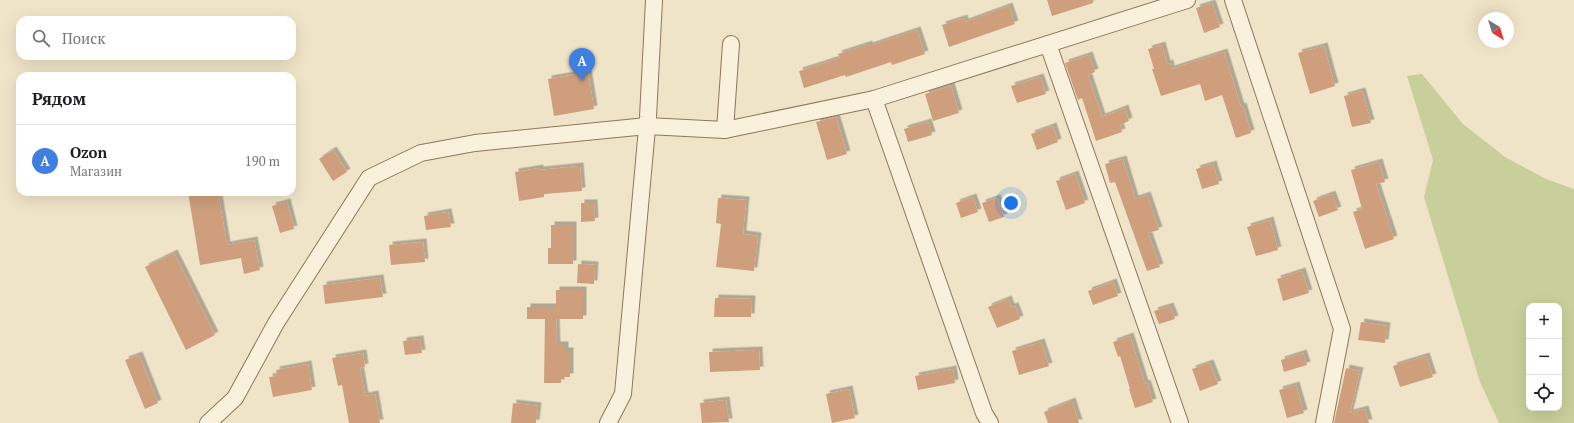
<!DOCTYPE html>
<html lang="ru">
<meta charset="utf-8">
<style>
:root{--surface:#fff;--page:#f6f6f6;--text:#202124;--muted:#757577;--line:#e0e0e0;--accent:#d93025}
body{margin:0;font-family:"PT Serif",serif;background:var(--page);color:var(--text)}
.controls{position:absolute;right:12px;bottom:12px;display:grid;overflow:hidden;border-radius:8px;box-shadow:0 4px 16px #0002}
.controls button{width:36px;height:36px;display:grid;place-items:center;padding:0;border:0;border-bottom:1px solid var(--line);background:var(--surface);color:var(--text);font:20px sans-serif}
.compass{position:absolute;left:1478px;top:12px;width:36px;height:36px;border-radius:50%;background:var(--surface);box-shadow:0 4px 16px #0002;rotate:142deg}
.you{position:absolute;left:1011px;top:203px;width:14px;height:14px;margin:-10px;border:3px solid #fff;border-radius:50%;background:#1a73e8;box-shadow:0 0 0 6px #1a73e833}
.badge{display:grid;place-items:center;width:26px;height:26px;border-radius:50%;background:var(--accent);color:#fff;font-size:13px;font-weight:700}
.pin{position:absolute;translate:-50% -33px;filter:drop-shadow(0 1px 2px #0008)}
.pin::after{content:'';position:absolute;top:21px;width:14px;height:12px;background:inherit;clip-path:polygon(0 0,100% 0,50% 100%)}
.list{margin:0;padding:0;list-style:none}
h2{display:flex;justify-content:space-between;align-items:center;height:52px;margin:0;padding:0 16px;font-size:17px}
h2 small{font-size:13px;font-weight:400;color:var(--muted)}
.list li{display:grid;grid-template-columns:26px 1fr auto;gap:12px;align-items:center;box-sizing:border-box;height:72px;padding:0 16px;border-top:1px solid var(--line)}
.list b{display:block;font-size:15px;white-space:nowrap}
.list p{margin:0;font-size:13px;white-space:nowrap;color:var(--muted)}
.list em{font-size:13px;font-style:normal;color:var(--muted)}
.icon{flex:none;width:22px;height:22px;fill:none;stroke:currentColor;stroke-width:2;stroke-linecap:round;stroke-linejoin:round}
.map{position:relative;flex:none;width:1574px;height:423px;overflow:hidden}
.search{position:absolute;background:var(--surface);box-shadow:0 4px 16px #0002;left:16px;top:16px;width:280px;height:44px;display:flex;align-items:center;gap:10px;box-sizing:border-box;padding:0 14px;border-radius:12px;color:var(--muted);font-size:15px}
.panel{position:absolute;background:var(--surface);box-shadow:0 4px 16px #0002;left:16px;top:72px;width:280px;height:124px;border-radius:12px}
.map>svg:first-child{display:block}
.green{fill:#c9cf9b;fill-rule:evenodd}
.building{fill:#cf9f7d;filter:url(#shadow)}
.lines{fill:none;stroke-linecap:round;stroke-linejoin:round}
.minor-casing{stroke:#8d765c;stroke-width:18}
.minor{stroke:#faf1dc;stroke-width:16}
</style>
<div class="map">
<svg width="1574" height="423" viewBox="0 0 1574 423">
<defs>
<filter id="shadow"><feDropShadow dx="3.5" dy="-3.5" stdDeviation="0" flood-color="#0004"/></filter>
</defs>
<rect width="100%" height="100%" fill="#f0e4c8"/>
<path class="green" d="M 1422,74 L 1463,124 L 1505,157 L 1546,179 L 1574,189 L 1574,423 L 1499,423 L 1480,382 L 1424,197 L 1433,160 L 1407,76 ZM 1529,306 L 1559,306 L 1559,408 L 1529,408 Z"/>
<g class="building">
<path d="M 1047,0 L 1093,0 L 1093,3 L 1052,16 Z"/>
<path d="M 1212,3 L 1220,27 L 1204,33 L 1196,8 Z"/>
<path d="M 1009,6 L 1015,24 L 949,47 L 942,25 L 964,18 L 965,22 Z"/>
<path d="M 917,30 L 925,54 L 892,65 L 891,62 L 846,77 L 845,75 L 804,88 L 799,71 L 840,58 L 838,54 L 869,44 L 869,46 Z"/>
<path d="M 1162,45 L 1167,64 L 1170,63 L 1171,69 L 1224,52 L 1241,107 L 1243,106 L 1251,133 L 1236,138 L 1222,95 L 1205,101 L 1200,84 L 1161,96 L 1152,69 L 1154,69 L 1148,49 Z"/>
<path d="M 1324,46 L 1335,86 L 1310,94 L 1298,53 Z"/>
<path d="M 1089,55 L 1095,72 L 1088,75 L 1102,117 L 1125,108 L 1129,121 L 1120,125 L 1122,132 L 1096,141 L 1082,98 L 1078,100 L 1065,63 Z"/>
<path d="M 588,72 L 594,109 L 554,116 L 548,79 Z"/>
<path d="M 1040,77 L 1046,94 L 1017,103 L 1011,86 Z"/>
<path d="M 951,86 L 959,113 L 933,121 L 925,94 Z"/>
<path d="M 1362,91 L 1371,123 L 1352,127 L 1344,96 Z"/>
<path d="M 836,117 L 847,154 L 827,160 L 816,122 Z"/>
<path d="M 928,122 L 932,135 L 908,142 L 904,129 Z"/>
<path d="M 1053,126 L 1058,142 L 1037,150 L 1031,134 Z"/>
<path d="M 333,150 L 347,172 L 333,181 L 319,159 Z"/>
<path d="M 1123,159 L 1135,199 L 1147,195 L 1159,230 L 1148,233 L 1160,267 L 1147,271 L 1115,182 L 1110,183 L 1105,164 Z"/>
<path d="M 1379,162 L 1385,182 L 1376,184 L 1394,239 L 1365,249 L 1353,212 L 1362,209 L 1351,170 Z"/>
<path d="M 1213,164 L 1219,184 L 1202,189 L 1196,169 Z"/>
<path d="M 580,166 L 582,191 L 544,194 L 544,197 L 519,201 L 515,172 L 540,168 L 540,170 Z"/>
<path d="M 1075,174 L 1085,203 L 1066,210 L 1056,181 Z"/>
<path d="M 188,192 L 218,192 L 227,245 L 254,240 L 260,270 L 244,274 L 241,258 L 200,265 Z"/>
<path d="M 1332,194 L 1338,210 L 1319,217 L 1313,201 Z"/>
<path d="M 973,197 L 978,212 L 961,218 L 956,203 Z"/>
<path d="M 718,198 L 746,200 L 743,234 L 758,236 L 754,271 L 716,267 L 721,224 L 716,223 Z"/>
<path d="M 997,198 L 1004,217 L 989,222 L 982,203 Z"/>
<path d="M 287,202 L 294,229 L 280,233 L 272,206 Z"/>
<path d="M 581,203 L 594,203 L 595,221 L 581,222 Z"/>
<path d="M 448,212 L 451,227 L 426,230 L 424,216 Z"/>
<path d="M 1270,220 L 1278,250 L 1256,256 L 1247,227 Z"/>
<path d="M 551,225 L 573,225 L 573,264 L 548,264 L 548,248 L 551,248 Z"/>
<path d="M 423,242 L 425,262 L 391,265 L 389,245 Z"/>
<path d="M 174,253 L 215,335 L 186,350 L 145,267 Z"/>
<path d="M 578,264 L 595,265 L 594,284 L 577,283 Z"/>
<path d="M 1302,271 L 1309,293 L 1283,301 L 1277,279 Z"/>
<path d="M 380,278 L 383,297 L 325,304 L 323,285 Z"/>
<path d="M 1113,282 L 1118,296 L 1093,305 L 1088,291 Z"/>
<path d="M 556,290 L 583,290 L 583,319 L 556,319 L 557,345 L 565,345 L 565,351 L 570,351 L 570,377 L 561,377 L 561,383 L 544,383 L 545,319 L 527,319 L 527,307 L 556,307 Z"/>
<path d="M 715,298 L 752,299 L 751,317 L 714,317 Z"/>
<path d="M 1008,299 L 1011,307 L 1015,306 L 1020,319 L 997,328 L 988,307 Z"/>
<path d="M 1170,306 L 1175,319 L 1159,324 L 1154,311 Z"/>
<path d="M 1361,322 L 1387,326 L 1385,343 L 1358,340 Z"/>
<path d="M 1130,336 L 1145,384 L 1147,383 L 1153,402 L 1135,408 L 1129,389 L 1130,389 L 1120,356 L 1118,357 L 1113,342 Z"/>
<path d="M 420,339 L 422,353 L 405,355 L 403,341 Z"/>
<path d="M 1041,342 L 1049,366 L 1019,375 L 1012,351 Z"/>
<path d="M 759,350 L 760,370 L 710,372 L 709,352 Z"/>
<path d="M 363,353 L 365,367 L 360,368 L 365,396 L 375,394 L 380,423 L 349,423 L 342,385 L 338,386 L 332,358 Z"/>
<path d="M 1303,353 L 1307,365 L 1284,372 L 1281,360 Z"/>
<path d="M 139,355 L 158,403 L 145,409 L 125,360 Z"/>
<path d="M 1426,356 L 1433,377 L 1400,387 L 1393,366 Z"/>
<path d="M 1210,363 L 1218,384 L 1200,391 L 1192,369 Z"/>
<path d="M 308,364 L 312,390 L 273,397 L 269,377 L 277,376 L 276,370 Z"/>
<path d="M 1346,368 L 1360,371 L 1350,413 L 1365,409 L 1369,423 L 1334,423 Z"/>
<path d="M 953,369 L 955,383 L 918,390 L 915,376 Z"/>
<path d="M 1296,385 L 1304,413 L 1287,418 L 1279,390 Z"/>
<path d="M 849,389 L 855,418 L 832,423 L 826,394 Z"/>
<path d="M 726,400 L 729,422 L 702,423 L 700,403 Z"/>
<path d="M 1072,401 L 1079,423 L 1048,423 L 1044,412 Z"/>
<path d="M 513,403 L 538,406 L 536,423 L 511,423 Z"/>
</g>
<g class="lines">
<defs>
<g id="minor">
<path d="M 1233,0 L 1342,329 L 1324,423"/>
<path d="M 1048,44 L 1180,423"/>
<path d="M 874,99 L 984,413 L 990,423"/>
<path d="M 725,130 L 731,44"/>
<path d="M 208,423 L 235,398 L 276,323 L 369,178 L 421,153 L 475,143 L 647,126 L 725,130 L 874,99 L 1187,0"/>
<path d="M 608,423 L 623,394 L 648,117 L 654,0"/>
</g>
</defs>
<use href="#minor" class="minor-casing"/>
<use href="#minor" class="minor"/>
</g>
</svg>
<div class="controls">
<button>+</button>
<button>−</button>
<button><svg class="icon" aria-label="locate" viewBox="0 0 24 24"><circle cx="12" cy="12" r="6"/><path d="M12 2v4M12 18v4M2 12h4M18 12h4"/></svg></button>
</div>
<svg class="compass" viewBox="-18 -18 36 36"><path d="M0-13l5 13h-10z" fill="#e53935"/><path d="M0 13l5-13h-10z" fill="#757577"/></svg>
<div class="you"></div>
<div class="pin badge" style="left:582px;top:81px;background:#3f7fe0">A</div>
<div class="search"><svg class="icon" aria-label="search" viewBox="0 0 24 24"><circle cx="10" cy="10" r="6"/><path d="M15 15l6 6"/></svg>Поиск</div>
<section class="panel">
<h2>Рядом<small></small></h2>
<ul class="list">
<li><span class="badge" style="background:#3f7fe0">A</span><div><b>Ozon</b><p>Магазин</p></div><em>190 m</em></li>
</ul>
</section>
</div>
